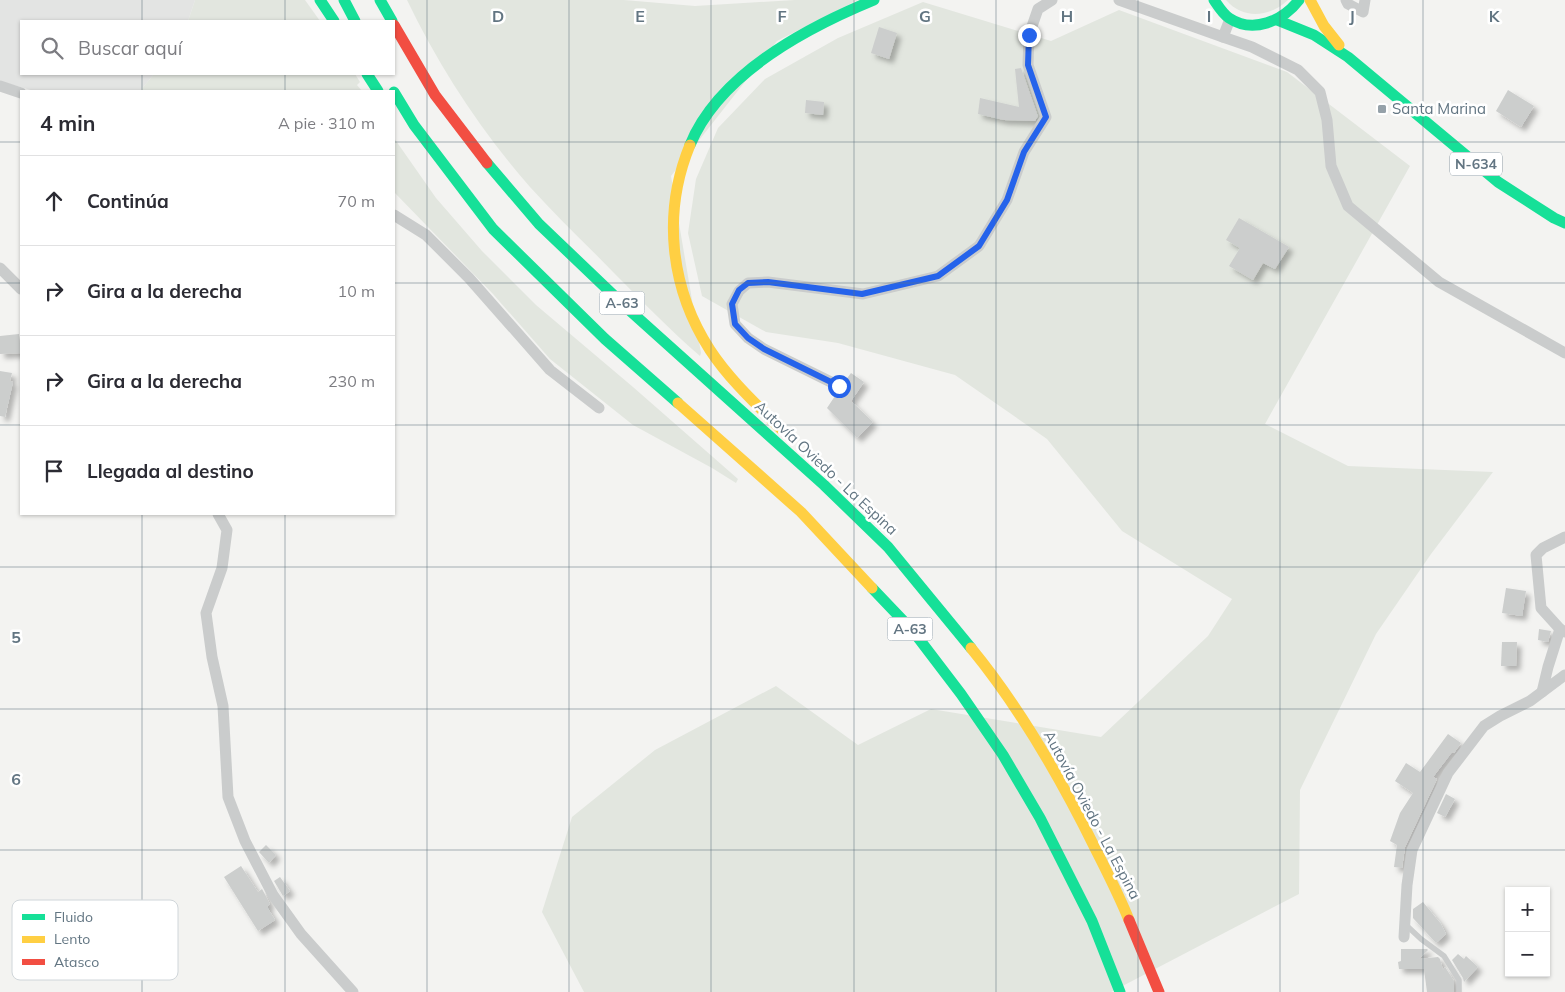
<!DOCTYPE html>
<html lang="es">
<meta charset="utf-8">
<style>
:root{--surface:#fff;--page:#f7f7f7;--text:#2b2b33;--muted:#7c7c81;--line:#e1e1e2}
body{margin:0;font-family:Mulish,sans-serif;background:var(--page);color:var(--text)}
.controls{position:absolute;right:15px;bottom:15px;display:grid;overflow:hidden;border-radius:0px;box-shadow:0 1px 4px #0004}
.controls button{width:45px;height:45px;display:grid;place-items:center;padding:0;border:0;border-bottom:1px solid var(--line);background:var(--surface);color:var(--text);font:25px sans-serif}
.stop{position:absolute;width:15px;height:15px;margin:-11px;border:4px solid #2563eb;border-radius:50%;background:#fff}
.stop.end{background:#2563eb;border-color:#fff;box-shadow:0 1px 5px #0008}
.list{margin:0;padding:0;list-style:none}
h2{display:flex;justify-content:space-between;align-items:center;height:65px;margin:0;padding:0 20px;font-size:21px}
h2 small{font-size:16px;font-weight:400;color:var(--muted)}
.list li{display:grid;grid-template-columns:32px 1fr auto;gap:15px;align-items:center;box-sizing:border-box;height:90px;padding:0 20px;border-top:1px solid var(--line)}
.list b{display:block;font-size:19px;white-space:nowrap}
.list em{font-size:16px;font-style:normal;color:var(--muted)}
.icon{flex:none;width:28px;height:28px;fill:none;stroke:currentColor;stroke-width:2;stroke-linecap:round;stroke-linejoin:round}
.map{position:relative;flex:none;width:1565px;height:992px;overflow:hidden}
.search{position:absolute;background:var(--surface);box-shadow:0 1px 4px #0004;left:20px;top:20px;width:375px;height:55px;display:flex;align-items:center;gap:12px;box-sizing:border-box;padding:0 18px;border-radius:0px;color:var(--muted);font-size:19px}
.panel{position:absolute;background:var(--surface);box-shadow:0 1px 4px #0004;left:20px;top:90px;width:375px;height:425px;border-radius:0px}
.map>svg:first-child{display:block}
.built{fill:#e3e4e3}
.green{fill:#e2e6df}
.building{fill:#cccecd;filter:url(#shadow)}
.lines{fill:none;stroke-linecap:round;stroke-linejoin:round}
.lane{stroke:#cacccc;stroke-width:5.5}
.street{stroke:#cacccc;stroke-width:11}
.fast{stroke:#16e098;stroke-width:11}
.slow{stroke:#ffcf43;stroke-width:11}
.jam{stroke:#f24e42;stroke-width:11}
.route{stroke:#2563eb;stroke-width:6}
.grid{fill:none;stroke:#627582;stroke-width:1;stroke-opacity:0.55}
.poi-dot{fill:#95a1a9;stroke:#fff;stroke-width:2}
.labels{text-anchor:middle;stroke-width:5;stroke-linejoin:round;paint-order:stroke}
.shield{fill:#fff;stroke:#919ea8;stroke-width:1}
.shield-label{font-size:14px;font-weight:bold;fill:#627582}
.poi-label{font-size:15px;fill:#627582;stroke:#fff;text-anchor:start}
.street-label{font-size:15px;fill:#627582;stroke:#fff}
.key{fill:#fff;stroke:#d0d6da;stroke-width:1}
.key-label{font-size:14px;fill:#627582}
.grid-label{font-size:16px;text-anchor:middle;font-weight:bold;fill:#627582;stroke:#fff;stroke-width:5;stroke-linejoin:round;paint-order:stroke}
</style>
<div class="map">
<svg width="1565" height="992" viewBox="0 0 1565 992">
<defs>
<filter id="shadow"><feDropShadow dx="4.5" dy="4.5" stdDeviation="2.5" flood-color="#0004"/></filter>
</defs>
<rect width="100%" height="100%" fill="#f3f3f1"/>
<path class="built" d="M 0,0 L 195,0 L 188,21 L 21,21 L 21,74 L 154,74 L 140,91 L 34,91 L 0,81 Z"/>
<g class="green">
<path d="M 195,0 L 305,0 L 320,21 L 188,21 Z"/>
<path d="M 407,0 L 624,0 L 695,6 L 795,0 L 858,0 L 777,41 L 671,176 L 701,353 L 700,356 C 670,330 643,302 615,274 C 587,245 557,217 530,187 C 481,131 439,67 407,0 Z"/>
<path d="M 1226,0 L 1288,0 C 1270,17 1243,20 1226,0 Z"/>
<path d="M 923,2 L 1051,41 L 1119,10 L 1287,72 L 1410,166 L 1265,424 L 1348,466 L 1493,472 L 1431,554 L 1376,634 L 1300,790 L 1299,894 L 1111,992 L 584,992 L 542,912 L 572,817 L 655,750 L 776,686 L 858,745 L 931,709 L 1101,737 L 1208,636 L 1232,599 L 1122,531 L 1047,439 L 955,375 L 838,343 L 766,332 L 702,296 L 688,233 L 696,179 L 718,128 L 765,79 L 838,38 Z"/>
<path d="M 154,74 L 355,74 L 360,82 L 357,85 L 362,91 L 140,91 Z"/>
<path d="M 394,138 L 436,198 L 482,251 L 536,305 L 633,387 L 738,479 L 736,483 L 712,468 L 633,425 L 550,359 L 493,294 L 394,192 Z"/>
</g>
<g class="building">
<path d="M 879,27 L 897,33 L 889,59 L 871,53 Z"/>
<path d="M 1021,68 L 1037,114 L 1038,116 L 1035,121 L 1004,120 L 978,114 L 980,98 L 1019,107 L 1015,69 Z"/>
<path d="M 1508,90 L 1534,106 L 1521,127 L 1496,111 Z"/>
<path d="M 806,100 L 824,102 L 823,115 L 805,113 Z"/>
<path d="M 1239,218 L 1289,247 L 1275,269 L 1263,263 L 1253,280 L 1229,266 L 1240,248 L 1226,240 Z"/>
<path d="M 19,334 L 21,353 L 0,354 L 0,336 Z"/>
<path d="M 0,371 L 12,373 L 10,381 L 13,382 L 5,417 L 0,416 Z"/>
<path d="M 851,373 L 864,382 L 851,401 L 873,422 L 857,438 L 827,408 L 837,393 L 843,392 L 845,390 L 846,385 L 845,381 Z"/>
<path d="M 1506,588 L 1526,591 L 1522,616 L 1502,613 Z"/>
<path d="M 1539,629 L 1551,631 L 1548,642 L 1538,640 Z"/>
<path d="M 1502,642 L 1517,642 L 1516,666 L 1501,666 Z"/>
<path d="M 1448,734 L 1461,743 L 1454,753 L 1452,752 L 1433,777 L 1437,779 L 1405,847 L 1402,868 L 1394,867 L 1397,845 L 1390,841 L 1400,813 L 1413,793 L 1395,781 L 1406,763 L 1420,772 Z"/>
<path d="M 1446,794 L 1455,799 L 1445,817 L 1437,813 Z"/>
<path d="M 266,845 L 276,855 L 269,863 L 259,852 Z"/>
<path d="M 241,866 L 258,892 L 262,889 L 270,904 L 267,907 L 275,920 L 258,931 L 224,877 Z"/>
<path d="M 280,877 L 290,891 L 283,896 L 274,881 Z"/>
<path d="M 1423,902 L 1441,924 L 1446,934 L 1436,943 L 1413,918 L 1413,909 Z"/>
<path d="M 1401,949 L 1427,949 L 1428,950 L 1419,959 L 1438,957 L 1440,959 L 1443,970 L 1445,967 L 1454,981 L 1454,992 L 1427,992 L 1424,969 L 1399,969 L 1398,962 L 1401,961 Z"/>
<path d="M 1458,954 L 1464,959 L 1466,956 L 1478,967 L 1464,982 L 1463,978 L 1452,960 Z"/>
</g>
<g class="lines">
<path class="lane" d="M 1406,925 L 1421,939 L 1444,956 L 1459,980 L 1459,992"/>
<g class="street">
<path d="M 1119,0 L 1223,37"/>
<path d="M 1346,0 L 1348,4 L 1363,12 L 1365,0"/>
<path d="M 1230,19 L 1223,37 L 1252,47 L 1298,70 L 1320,92 L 1327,120 L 1331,166 L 1348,206 L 1439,282 L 1565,353"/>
<path d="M 0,86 L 21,93"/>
<path d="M 394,215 L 426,235 L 469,278 L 550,370 L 599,408"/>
<path d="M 0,268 L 21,289"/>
<path d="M 839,386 L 764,349 L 748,338 L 735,324 L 732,304 L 739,291 L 748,283 L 768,282 L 863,294 L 938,276 L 979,246 L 1007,200 L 1024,152 L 1046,117 L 1028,65 L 1029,35 L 1038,9 L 1052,0"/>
<path d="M 218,514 L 227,530 L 222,568 L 206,613 L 212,657 L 223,706 L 228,797 L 245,841 L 273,895 L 301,934 L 353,992"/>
<path d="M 1565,537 L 1543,548 L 1536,555 L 1541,608 L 1560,629 L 1565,632"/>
<path d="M 1542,692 L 1548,667 L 1560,629"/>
<path d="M 1404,937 L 1407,885 L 1412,850 L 1448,773 L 1484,726 L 1500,716 L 1530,701 L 1565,675"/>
</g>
<g class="fast">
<path d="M 320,0 L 334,21"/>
<path d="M 344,0 L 355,21"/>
<path d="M 380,0 L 392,21"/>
<path d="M 1214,0 C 1218,6 1223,14 1229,18 C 1253,34 1283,21 1299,0"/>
<path d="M 1277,20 L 1314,35 L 1348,57 L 1498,182 L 1554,218 L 1565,223"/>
<path d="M 367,74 L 378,91"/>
<path d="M 394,92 L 414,125 L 493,229 L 605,339 L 678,403"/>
<path d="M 690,145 C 719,74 806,28 874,0"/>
<path d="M 487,163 L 539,224 L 628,309 L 824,485 L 888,547 L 971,648"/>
<path d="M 872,588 L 913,631 L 961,694 L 1003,755 L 1040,818 L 1092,921 L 1120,992"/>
</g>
<g class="slow">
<path d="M 1310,0 L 1324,26 L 1339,45"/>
<path d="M 690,145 C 662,213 670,288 710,350 C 729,379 756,404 781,429"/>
<path d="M 678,403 L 801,512 L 872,588"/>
<path d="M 971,648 C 1021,709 1060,777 1095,848 C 1107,872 1119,895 1129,920"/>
</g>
<g class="jam">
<path d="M 394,25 L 435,95 L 487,163"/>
<path d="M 1129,920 L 1159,992"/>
</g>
</g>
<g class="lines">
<path class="route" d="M 839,386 L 764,349 L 748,338 L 735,324 L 732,304 L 739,290 L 748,283 L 768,282 L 862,294 L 938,276 L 979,246 L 1007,200 L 1024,152 L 1046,117 L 1028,65 L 1029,35"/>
</g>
<path class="grid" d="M 142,0 L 142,21M 285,0 L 285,21M 427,0 L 427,992M 569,0 L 569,992M 711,0 L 711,992M 854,0 L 854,992M 996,0 L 996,992M 1138,0 L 1138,992M 1280,0 L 1280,992M 1423,0 L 1423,992M 142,74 L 142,91M 285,74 L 285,91M 0,142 L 21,142M 394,142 L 1565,142M 0,283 L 21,283M 394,283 L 1565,283M 0,425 L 21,425M 394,425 L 1565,425M 142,514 L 142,992M 285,514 L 285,992M 0,567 L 1565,567M 0,709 L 1565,709M 0,850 L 1565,850"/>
<rect class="poi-dot" x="1377" y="104" width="10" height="10" rx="2.5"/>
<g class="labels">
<g class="shield">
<rect x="1450" y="152.5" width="52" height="23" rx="4"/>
<rect x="599.5" y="291.5" width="45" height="23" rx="4"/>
<rect x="887.5" y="617.5" width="45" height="23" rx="4"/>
</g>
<g class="shield-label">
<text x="1476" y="169">N-634</text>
<text x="622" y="308">A-63</text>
<text x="910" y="634">A-63</text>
</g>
<g class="poi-label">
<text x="1392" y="114">Santa Marina</text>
</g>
<g class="street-label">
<text transform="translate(826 468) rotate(43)" y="5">Autovía Oviedo - La Espina</text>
<text transform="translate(1092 815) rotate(62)" y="5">Autovía Oviedo - La Espina</text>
</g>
</g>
<rect x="12" y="900" width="166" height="80" rx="8" class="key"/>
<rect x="22" y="914" width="23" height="6" fill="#16e098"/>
<rect x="22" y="936" width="23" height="7" fill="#ffcf43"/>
<rect x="22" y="959" width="23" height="6" fill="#f24e42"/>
<g class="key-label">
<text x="54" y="922">Fluido</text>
<text x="54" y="944">Lento</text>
<text x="54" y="967">Atasco</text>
</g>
<g class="grid-label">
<text x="498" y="22">D</text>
<text x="640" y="22">E</text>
<text x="782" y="22">F</text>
<text x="925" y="22">G</text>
<text x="1067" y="22">H</text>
<text x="1209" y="22">I</text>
<text x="1352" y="22">J</text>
<text x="1494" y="22">K</text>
<text x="16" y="643">5</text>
<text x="16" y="785">6</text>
</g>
</svg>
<div class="controls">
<button>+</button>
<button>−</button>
</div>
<div class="stop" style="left:839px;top:386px"></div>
<div class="stop end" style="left:1029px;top:35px"></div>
<div class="search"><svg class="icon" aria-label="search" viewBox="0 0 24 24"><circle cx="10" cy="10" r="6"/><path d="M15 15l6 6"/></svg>Buscar aquí</div>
<section class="panel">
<h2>4 min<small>A pie · 310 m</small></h2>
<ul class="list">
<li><svg class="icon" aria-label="ahead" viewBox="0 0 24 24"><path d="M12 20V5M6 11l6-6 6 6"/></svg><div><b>Continúa</b></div><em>70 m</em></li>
<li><svg class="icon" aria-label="right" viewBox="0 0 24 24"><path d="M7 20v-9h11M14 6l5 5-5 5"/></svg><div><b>Gira a la derecha</b></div><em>10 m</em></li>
<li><svg class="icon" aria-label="right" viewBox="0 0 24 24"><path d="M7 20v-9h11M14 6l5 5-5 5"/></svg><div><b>Gira a la derecha</b></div><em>230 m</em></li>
<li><svg class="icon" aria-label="arrive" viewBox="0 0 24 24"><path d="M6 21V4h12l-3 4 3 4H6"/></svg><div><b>Llegada al destino</b></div></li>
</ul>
</section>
</div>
